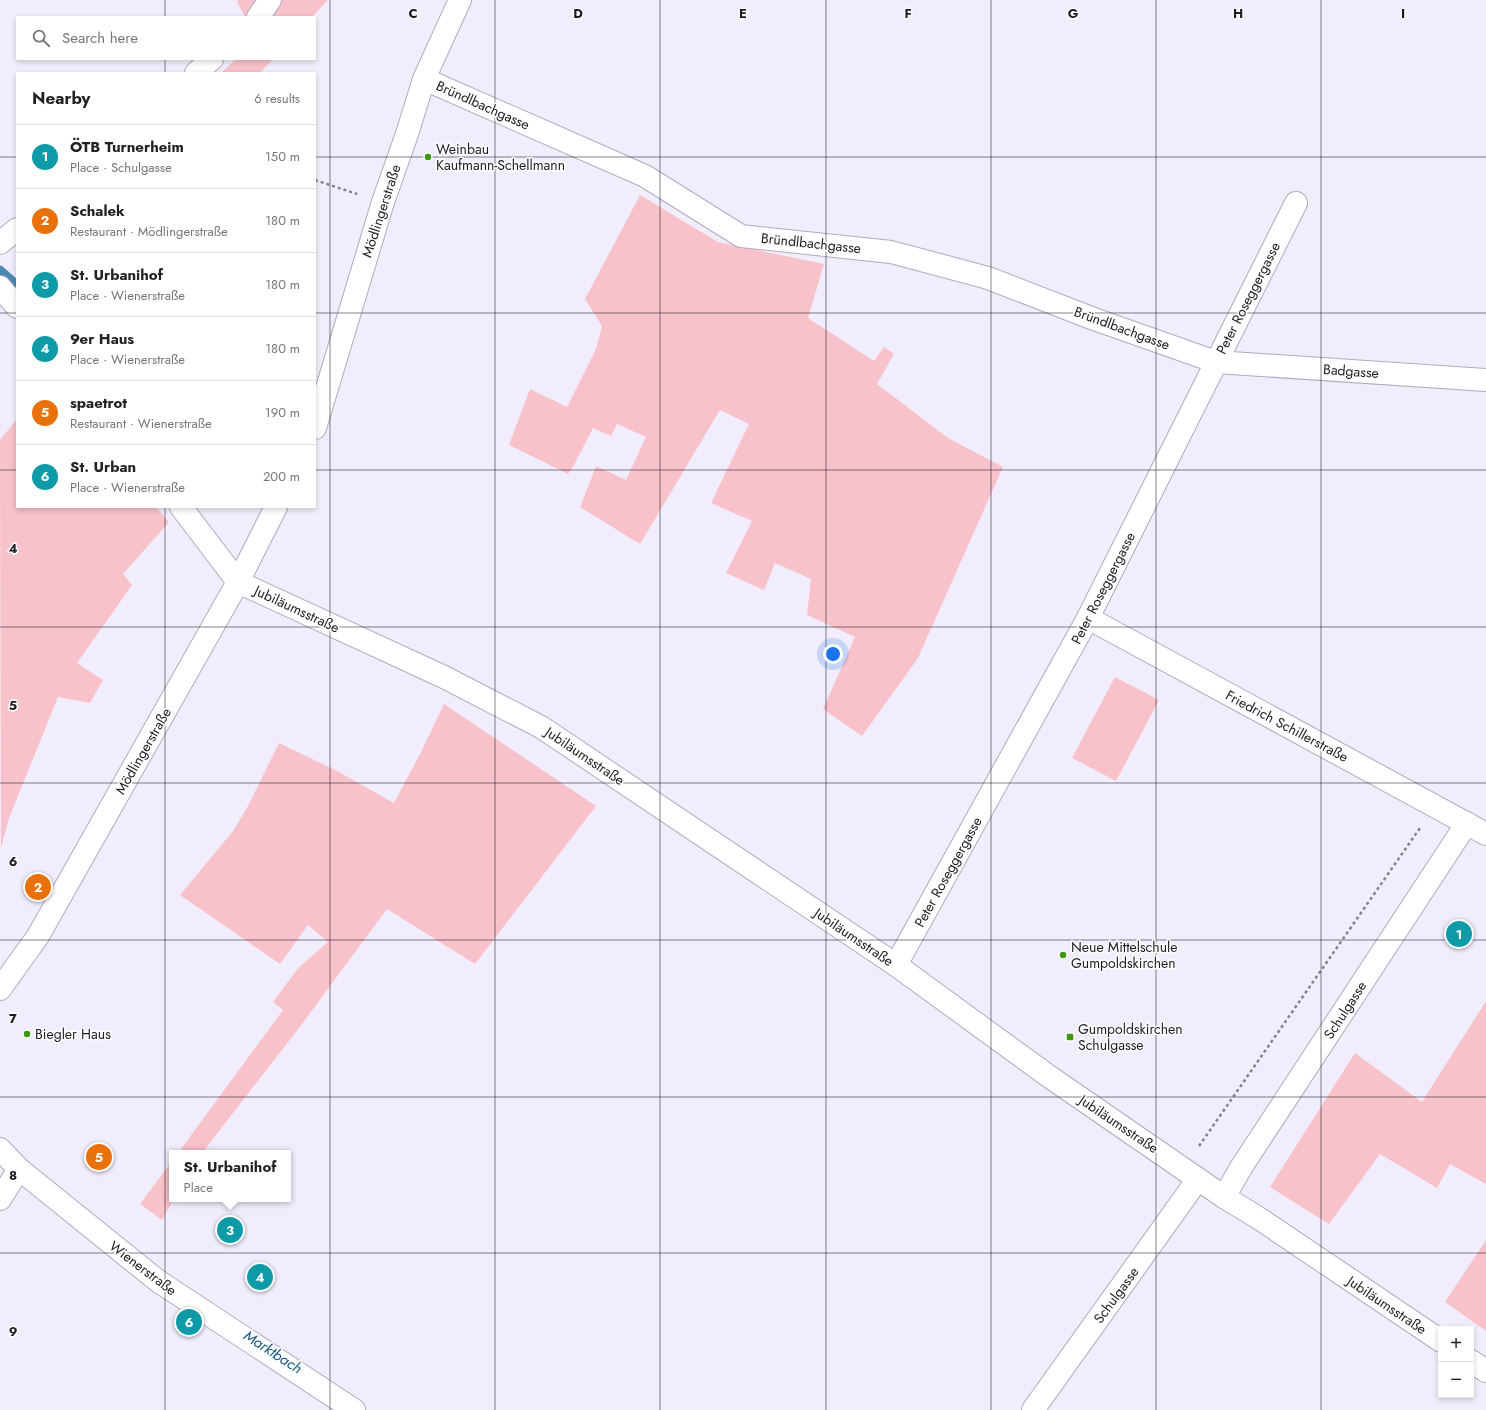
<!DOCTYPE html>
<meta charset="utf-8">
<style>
:root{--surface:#fff;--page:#f6f6f6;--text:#222;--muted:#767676;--line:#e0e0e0;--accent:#3d9710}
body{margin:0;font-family:Jost,sans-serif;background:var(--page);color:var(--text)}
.controls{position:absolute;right:12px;bottom:12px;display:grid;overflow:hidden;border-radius:0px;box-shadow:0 2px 6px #0003}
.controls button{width:36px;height:36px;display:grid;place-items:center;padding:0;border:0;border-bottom:1px solid var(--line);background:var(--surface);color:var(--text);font:20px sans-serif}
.you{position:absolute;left:833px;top:654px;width:14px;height:14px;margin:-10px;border:3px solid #fff;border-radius:50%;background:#1a73e8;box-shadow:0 0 0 6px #1a73e833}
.badge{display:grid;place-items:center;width:26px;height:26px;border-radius:50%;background:var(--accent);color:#fff;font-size:13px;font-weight:700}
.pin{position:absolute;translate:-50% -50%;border:2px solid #fff;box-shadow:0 1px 4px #0006}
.popup{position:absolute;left:169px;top:1150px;width:122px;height:52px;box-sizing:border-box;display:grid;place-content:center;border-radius:0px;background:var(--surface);filter:drop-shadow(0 1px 3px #0005);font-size:13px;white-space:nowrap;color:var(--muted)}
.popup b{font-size:15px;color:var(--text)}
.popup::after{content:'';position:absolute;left:50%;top:100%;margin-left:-8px;border:8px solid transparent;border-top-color:var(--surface)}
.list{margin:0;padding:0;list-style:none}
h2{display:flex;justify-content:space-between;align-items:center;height:52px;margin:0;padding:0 16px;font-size:17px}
h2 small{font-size:13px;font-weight:400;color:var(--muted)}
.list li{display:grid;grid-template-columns:26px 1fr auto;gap:12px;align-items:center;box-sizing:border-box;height:64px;padding:0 16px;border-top:1px solid var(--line)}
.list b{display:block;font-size:15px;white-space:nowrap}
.list p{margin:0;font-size:13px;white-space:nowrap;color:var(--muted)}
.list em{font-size:13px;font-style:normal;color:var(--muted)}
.icon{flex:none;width:22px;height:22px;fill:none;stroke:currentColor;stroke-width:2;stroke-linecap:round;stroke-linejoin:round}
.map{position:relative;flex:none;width:1486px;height:1410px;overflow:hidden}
.search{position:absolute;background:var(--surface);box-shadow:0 2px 6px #0003;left:16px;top:16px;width:300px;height:44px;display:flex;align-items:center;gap:10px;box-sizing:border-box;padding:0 14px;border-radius:0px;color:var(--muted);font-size:15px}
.panel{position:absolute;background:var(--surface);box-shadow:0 2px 6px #0003;left:16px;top:72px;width:300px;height:436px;border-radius:0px}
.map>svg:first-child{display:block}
.green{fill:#f8c2ca}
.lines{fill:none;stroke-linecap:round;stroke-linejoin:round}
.stream{stroke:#4c88af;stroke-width:9}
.minor-casing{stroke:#b2a9c0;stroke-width:24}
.tertiary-casing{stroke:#b2a9c0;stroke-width:24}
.secondary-casing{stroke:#b2a9c0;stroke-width:24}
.path{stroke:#85808c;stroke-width:2.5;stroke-dasharray:3 3;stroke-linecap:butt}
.minor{stroke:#fff;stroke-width:22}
.tertiary{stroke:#fff;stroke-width:22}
.secondary{stroke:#fff;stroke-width:22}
.grid{fill:none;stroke:#1f1b24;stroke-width:1;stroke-opacity:0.55}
.poi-dot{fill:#3d9710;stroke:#fdfdfd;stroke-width:1.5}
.labels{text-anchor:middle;stroke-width:3;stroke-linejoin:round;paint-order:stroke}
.street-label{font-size:14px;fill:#1f1b24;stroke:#fdfdfd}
.poi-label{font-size:14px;fill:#1f1b24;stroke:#fdfdfd;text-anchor:start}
.water-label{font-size:15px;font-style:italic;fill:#16587b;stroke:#fdfdfd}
.grid-label{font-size:13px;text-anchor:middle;font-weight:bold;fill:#1f1b24;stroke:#fdfdfd;stroke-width:3;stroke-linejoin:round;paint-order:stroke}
</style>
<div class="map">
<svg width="1486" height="1410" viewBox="0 0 1486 1410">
<rect width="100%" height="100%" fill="#f2edfc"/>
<g class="green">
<path d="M 238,0 L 328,0 L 312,17 L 245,17 L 237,2 Z"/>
<path d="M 236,59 L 273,59 L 260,73 L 221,73 Z"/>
<path d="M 640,195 L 718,242 L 824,264 L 808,318 L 874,361 L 884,347 L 894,354 L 877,384 L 948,438 L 1003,467 L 918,658 L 862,736 L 823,709 L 855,637 L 807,615 L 811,579 L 775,563 L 764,590 L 726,573 L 752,521 L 711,503 L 749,424 L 720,410 L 640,544 L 580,507 L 596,466 L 626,480 L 646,437 L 617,424 L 611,436 L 593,428 L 574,465 L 568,474 L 509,445 L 530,389 L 567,407 L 596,349 L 602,326 L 585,299 Z"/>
<path d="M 17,419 L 17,507 L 156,507 L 169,522 L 123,574 L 132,585 L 77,663 L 103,680 L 90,703 L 58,697 L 9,818 L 1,848 L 0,440 Z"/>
<path d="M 1115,677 L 1159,700 L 1116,781 L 1072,758 Z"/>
<path d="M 444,704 L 596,806 L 475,964 L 387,909 L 302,1024 L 209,1144 L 203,1153 L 178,1153 L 283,1010 L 273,1002 L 299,967 L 328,942 L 308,925 L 280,964 L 180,895 L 233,831 L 248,806 L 279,743 L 337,771 L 394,803 L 422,750 Z"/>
<path d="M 1486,1001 L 1486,1184 L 1450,1164 L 1437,1188 L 1380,1154 L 1329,1224 L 1270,1187 L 1355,1053 L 1422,1102 Z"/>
<path d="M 172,1161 L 172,1199 L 174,1199 L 162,1220 L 140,1204 Z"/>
<path d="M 1486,1240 L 1486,1331 L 1445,1302 Z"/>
</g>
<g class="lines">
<path class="stream" d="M 0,270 L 17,285"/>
<defs>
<g id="minor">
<path d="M 258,17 L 270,0"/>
<path d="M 196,73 L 212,59"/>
<path d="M 424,79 L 645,176 L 741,236 L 891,252 L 988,278 L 1094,319 L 1216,362 L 1486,380"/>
<path d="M 0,243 L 17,229"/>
<path d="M 0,287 L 17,307"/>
<path d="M 181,507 L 238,582 L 444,677 L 541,727 L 896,965 L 1047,1075 L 1224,1197 L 1257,1217 L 1441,1341"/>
<path d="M 1088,618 L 1486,834"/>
<path d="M 896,965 L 1088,618 L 1296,203"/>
<path d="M 1224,1197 L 1242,1166 L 1467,823"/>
<path d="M 1471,1361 L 1486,1371"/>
<path d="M 1033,1410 L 1198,1179"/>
</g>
<path id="tertiary" d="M 19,1169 L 158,1281 L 354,1410"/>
<g id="secondary">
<path d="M 315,428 L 383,202 L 407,134 L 424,79 L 460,0"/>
<path d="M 0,989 L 38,936 L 238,582 L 276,507"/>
<path d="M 0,1149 L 19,1169 L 0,1199"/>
</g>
</defs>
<use href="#minor" class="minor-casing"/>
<use href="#tertiary" class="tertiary-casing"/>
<use href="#secondary" class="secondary-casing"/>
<g class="path">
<path d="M 315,180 L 357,194"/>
<path d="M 1199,1146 L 1420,828"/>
</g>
<use href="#minor" class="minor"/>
<use href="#tertiary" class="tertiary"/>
<use href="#secondary" class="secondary"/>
</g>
<path class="grid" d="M 165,0 L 165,17M 330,0 L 330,1410M 495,0 L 495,1410M 660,0 L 660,1410M 826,0 L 826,1410M 991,0 L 991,1410M 1156,0 L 1156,1410M 1321,0 L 1321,1410M 165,59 L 165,73M 0,157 L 17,157M 315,157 L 1486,157M 0,313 L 17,313M 315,313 L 1486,313M 0,470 L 17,470M 315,470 L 1486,470M 165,507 L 165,1410M 0,627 L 1486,627M 0,783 L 1486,783M 0,940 L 1486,940M 0,1097 L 1486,1097M 0,1253 L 1486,1253"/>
<g class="poi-dot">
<circle cx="428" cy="157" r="4"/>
<circle cx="1063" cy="955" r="4"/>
<circle cx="27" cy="1034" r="4"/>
<rect x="1066" y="1033" width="8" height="8" rx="2"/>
</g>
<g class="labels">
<g class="street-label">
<text transform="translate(483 105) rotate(24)" y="5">Bründlbachgasse</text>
<text transform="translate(381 211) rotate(-72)" y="5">Mödlingerstraße</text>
<text transform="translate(811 243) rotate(6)" y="5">Bründlbachgasse</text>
<text transform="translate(1248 298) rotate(-63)" y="5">Peter Roseggergasse</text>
<text transform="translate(1122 328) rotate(20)" y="5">Bründlbachgasse</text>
<text transform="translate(1351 371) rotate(4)" y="5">Badgasse</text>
<text transform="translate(1103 588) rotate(-63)" y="5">Peter Roseggergasse</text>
<text transform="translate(297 609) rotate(25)" y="5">Jubiläumsstraße</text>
<text transform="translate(1287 726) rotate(28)" y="5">Friedrich Schillerstraße</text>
<text transform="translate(143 751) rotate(-60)" y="5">Mödlingerstraße</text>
<text transform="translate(585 756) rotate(34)" y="5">Jubiläumsstraße</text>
<text transform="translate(948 872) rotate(-61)" y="5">Peter Roseggergasse</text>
<text transform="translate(854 937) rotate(34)" y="5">Jubiläumsstraße</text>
<text transform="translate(1345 1010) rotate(-57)" y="5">Schulgasse</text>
<text transform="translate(1119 1124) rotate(34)" y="5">Jubiläumsstraße</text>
<text transform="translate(143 1268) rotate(37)" y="5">Wienerstraße</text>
<text transform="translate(1116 1295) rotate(-54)" y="5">Schulgasse</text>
<text transform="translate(1387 1305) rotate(34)" y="5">Jubiläumsstraße</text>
</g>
<g class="poi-label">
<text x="436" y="154">Weinbau<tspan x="436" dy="16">Kaufmann-Schellmann</tspan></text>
<text x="1071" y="952">Neue Mittelschule<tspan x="1071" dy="16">Gumpoldskirchen</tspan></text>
<text x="1078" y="1034">Gumpoldskirchen<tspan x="1078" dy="16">Schulgasse</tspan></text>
<text x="35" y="1039">Biegler Haus</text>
</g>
<g class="water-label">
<text transform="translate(273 1352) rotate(33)" y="5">Marktbach</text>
</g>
</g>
<g class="grid-label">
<text x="413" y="18">C</text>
<text x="578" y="18">D</text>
<text x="743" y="18">E</text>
<text x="908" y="18">F</text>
<text x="1073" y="18">G</text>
<text x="1238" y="18">H</text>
<text x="1403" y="18">I</text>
<text x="13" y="553">4</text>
<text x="13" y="710">5</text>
<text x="13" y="866">6</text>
<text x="13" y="1023">7</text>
<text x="13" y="1180">8</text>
<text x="13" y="1336">9</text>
</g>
</svg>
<div class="controls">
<button>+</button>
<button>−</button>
</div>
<div class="you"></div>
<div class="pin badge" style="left:1459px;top:934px;background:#0f9aa8">1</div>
<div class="pin badge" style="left:38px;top:887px;background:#e8710a">2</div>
<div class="pin badge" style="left:230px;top:1230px;background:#0f9aa8">3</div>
<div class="popup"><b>St. Urbanihof</b>Place</div>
<div class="pin badge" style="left:260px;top:1277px;background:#0f9aa8">4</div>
<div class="pin badge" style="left:99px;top:1157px;background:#e8710a">5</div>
<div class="pin badge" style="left:189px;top:1322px;background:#0f9aa8">6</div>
<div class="search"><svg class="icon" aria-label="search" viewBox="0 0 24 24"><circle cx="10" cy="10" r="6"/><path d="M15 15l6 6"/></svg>Search here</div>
<section class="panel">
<h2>Nearby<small>6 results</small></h2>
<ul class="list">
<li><span class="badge" style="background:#0f9aa8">1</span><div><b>ÖTB Turnerheim</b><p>Place · Schulgasse</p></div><em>150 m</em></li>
<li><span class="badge" style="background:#e8710a">2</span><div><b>Schalek</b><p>Restaurant · Mödlingerstraße</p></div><em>180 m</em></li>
<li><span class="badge" style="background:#0f9aa8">3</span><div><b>St. Urbanihof</b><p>Place · Wienerstraße</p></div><em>180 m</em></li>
<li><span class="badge" style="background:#0f9aa8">4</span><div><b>9er Haus</b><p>Place · Wienerstraße</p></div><em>180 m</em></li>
<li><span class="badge" style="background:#e8710a">5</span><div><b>spaetrot</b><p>Restaurant · Wienerstraße</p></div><em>190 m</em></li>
<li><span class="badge" style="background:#0f9aa8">6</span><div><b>St. Urban</b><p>Place · Wienerstraße</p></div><em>200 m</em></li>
</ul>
</section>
</div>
